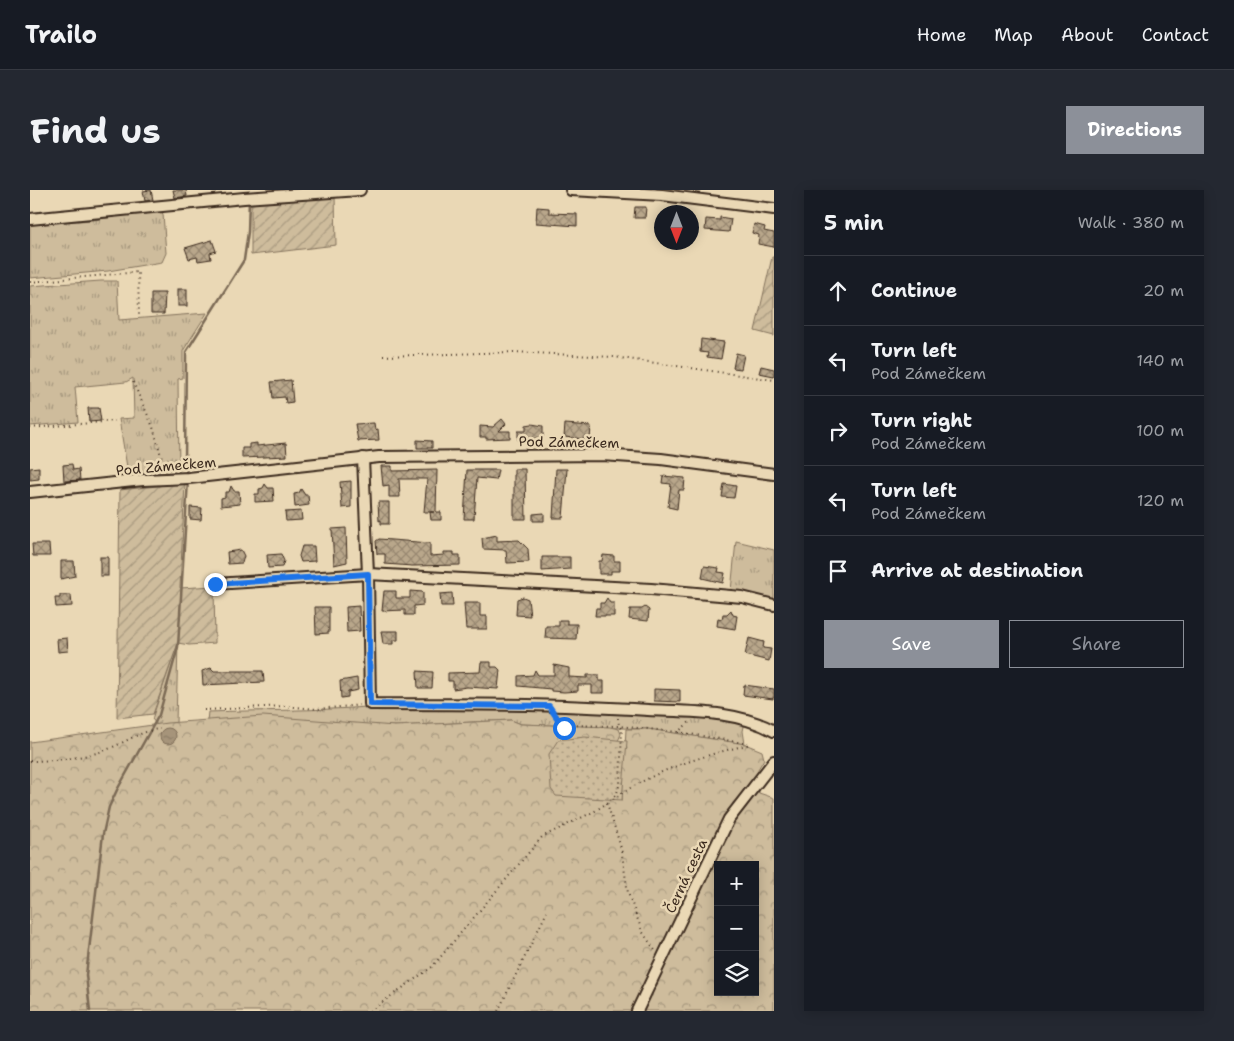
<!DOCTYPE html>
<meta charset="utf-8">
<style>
:root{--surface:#171b24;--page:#242831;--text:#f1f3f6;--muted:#9ea1a6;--line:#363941;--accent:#8c9099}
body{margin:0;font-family:"Shantell Sans",sans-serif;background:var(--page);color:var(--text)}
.controls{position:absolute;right:15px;bottom:15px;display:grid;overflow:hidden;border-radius:0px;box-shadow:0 2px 12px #0003}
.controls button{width:45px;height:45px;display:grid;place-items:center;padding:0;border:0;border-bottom:1px solid var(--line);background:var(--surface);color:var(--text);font:25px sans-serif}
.compass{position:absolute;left:624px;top:15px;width:45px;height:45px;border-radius:50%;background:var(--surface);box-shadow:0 2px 12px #0003;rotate:180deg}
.stop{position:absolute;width:15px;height:15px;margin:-11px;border:4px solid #1a73e8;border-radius:50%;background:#fff}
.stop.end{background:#1a73e8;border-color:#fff;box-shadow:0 1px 5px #0008}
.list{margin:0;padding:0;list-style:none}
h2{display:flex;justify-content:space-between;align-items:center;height:65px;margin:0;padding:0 20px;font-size:21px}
h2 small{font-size:16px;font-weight:400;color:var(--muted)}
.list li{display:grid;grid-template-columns:32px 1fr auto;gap:15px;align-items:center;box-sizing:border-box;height:70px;padding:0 20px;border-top:1px solid var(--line)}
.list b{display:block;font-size:19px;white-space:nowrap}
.list p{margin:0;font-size:16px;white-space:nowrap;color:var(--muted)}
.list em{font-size:16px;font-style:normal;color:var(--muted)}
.actions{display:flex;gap:10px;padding:15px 20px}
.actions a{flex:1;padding:11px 0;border:1px solid var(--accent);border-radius:0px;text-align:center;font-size:18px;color:var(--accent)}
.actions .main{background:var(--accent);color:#fff}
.icon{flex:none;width:28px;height:28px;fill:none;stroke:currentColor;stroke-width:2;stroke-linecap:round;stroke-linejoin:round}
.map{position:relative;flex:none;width:744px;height:821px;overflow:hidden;border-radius:0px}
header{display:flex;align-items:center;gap:30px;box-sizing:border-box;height:70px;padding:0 25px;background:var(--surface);border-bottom:1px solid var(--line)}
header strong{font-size:24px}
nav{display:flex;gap:28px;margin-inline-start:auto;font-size:18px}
.intro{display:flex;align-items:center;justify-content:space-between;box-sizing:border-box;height:120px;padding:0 30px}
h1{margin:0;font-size:35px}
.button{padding:12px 22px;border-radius:0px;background:var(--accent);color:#fff;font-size:18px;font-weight:700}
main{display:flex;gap:30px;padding:0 30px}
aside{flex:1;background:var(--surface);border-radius:0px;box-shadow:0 2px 12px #0003}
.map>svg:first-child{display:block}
.grass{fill:url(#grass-tufts);stroke:#84735d}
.forest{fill:url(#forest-crowns);stroke:#84735d;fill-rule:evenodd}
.park{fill:url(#park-dots);stroke:#84735d}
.garden{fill:url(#garden-furrows);stroke:#84735d}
.water{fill:url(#water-ripples);stroke:#7b6a55}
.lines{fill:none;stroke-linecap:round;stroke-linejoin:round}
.stream{stroke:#7b6a55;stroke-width:2.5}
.building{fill:url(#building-cross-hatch);stroke:#3b2a1e}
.minor-casing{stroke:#3b2a1e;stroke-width:14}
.path{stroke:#3b2a1e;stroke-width:2;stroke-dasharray:1 4;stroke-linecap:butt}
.minor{stroke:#ead8b5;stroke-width:10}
.route{stroke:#1a73e8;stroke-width:6}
.labels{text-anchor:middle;stroke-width:5;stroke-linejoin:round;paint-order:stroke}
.street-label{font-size:14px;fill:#3b2a1e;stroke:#ead8b5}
</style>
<header>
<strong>Trailo</strong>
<nav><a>Home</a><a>Map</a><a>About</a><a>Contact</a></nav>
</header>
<div class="intro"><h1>Find us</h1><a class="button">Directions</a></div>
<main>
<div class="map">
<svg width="744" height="821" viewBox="0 0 744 821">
<defs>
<pattern id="grass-tufts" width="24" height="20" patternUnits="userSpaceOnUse" patternTransform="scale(1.25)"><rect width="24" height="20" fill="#cebc9c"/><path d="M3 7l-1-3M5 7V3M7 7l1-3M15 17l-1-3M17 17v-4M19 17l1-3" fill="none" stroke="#a8997f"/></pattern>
<pattern id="forest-crowns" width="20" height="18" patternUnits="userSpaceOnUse" patternTransform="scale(1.25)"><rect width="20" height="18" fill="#cebc9c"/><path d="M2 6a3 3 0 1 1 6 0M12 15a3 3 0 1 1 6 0" fill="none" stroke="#a8997f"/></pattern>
<pattern id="park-dots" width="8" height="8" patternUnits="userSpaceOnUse" patternTransform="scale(1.25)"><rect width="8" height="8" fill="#cebc9c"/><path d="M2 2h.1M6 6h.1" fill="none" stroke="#a8997f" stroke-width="1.8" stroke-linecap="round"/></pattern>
<pattern id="garden-furrows" width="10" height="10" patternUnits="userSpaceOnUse" patternTransform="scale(1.25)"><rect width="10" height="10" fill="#cebc9c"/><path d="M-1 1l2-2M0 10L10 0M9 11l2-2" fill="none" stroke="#a8997f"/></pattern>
<pattern id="water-ripples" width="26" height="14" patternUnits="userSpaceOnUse" patternTransform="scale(1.25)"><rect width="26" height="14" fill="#a6947a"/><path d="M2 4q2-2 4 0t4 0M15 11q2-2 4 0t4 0" fill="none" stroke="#887963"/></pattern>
<pattern id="building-cross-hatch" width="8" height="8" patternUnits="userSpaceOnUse" patternTransform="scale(1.25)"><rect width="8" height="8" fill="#b9a78b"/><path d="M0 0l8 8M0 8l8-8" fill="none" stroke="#988871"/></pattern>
</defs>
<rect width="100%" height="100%" fill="#ead8b5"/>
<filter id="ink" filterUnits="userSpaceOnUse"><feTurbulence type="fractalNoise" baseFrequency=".02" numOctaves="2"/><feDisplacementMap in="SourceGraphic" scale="10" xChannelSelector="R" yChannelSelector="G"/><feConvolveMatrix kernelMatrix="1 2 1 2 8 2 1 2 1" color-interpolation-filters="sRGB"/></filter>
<g filter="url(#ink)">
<g class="grass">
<path d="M 130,20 L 133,24 L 136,63 L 132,72 L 78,81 L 0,88 L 0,34 L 63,30 Z"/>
<path d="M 71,91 L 87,91 L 89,130 L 177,123 L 153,161 L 153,188 L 148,189 L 149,284 L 99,289 L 89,229 L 104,228 L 103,188 L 96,192 L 45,197 L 48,232 L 0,236 L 0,96 Z"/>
<path d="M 706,351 L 744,360 L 744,409 L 701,401 Z"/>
<path d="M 148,453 L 146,533 L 127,535 L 122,529 Z"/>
<path d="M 337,517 L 594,522 L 698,530 L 715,532 L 713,541 L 715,554 L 617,539 L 491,534 L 481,530 L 365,536 L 177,531 L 178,522 C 232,520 284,521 337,517 Z"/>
</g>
<path class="forest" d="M 233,526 L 365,536 L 481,530 L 491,534 L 580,537 L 589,539 L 591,544 L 588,551 L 583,550 L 592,610 L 596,539 L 618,539 L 715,554 L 732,561 L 734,569 L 728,579 L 729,603 L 744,608 L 744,821 L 0,821 L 0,552 L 137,533 ZM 688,675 L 725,675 L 725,802 L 688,802 Z"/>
<path class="park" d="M 555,547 L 597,551 L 592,610 L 526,606 L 521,599 L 519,564 L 528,550 Z"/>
<g class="garden">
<path d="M 305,5 L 306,55 L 221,65 L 221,10 Z"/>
<path d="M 742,67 L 744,67 L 744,146 L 725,141 Z"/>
<path d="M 155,293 L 150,398 L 184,396 L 185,453 L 159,455 L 148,453 L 123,524 L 87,528 L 90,300 Z"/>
</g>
<circle class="water" cx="138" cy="546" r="8"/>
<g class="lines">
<g class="stream">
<path d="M 157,285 L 155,274 L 156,162 L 214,70 L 218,42 L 219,9"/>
<path d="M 60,821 L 56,785 L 73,644 L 79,617 L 87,600 L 129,525 L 148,457 L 158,290"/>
</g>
</g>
<g class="building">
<path d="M 121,0 L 123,10 L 115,11 L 113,1 Z"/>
<path d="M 143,0 L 156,0 L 157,6 L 145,8 Z"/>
<path d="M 507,17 L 519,18 L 519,23 L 547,24 L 547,36 L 506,33 Z"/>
<path d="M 605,17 L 616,17 L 615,28 L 604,28 Z"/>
<path d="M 690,27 L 701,29 L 699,42 L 675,40 L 676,29 L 690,30 Z"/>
<path d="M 724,34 L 735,37 L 734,41 L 744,43 L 744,57 L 728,54 L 729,45 L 722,43 Z"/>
<path d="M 182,50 L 186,61 L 180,63 L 181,69 L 168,71 L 167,67 L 159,69 L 155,58 Z"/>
<rect x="148" y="99" width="9" height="17"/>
<path d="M 121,103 L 135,103 L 134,124 L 121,124 Z"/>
<path d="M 671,149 L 694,152 L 691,169 L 677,167 L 678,163 L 670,162 Z"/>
<path d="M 706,163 L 714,165 L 711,179 L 703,178 Z"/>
<path d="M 731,176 L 744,179 L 744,186 L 729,183 Z"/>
<path d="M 261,190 L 263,212 L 256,213 L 255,207 L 243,208 L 241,192 Z"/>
<path d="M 58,218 L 69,218 L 71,231 L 59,232 Z"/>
<path d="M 472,229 L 476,234 L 469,241 L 480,241 L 480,248 L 456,249 L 456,247 L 450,247 L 450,236 L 463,237 Z"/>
<path d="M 344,233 L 345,240 L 348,239 L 349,250 L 328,251 L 325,234 Z"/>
<path d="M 502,234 L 513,236 L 513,248 L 488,250 L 488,241 L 496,241 L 496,235 Z"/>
<path d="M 535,234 L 561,236 L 560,250 L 534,247 Z"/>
<path d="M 387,250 L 402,251 L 402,258 L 387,258 Z"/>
<path d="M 227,253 L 227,256 L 256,253 L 257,266 L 212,268 L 212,258 L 219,258 L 219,254 Z"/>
<path d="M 42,274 L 43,280 L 49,279 L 50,290 L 34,291 L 33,275 Z"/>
<path d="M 351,276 L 362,276 L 362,281 L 407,280 L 406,322 L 411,322 L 411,330 L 401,330 L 400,322 L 404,322 L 394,322 L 397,289 L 369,289 L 370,307 L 359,307 L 359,295 L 353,296 Z"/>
<path d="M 9,277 L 9,289 L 0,290 L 0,278 Z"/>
<path d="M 484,279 L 495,279 L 496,329 L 484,329 Z"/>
<path d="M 526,279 L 537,279 L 533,328 L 523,328 Z"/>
<path d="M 437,280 L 468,280 L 466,290 L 447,288 L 444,329 L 434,329 Z"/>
<path d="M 633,286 L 655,288 L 654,300 L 649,300 L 647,319 L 638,317 L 641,294 L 632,293 Z"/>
<path d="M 321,291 L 321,317 L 312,318 L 310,292 Z"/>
<path d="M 235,294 L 238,298 L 243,298 L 244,311 L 225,312 L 225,304 L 229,304 L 229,299 L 233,298 Z"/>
<path d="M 694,294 L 706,296 L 704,308 L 692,307 Z"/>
<path d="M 201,296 L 204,301 L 209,301 L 210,314 L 191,316 L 191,308 L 195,307 L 195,302 L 199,302 Z"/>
<path d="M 271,299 L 275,305 L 278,305 L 279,315 L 265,317 L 264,304 L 269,303 Z"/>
<path d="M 348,312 L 359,312 L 359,334 L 351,334 L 351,330 L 349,331 Z"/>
<path d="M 160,317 L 172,318 L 171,330 L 160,329 Z"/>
<path d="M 271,321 L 272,330 L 256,331 L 255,322 Z"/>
<path d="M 514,323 L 514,331 L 503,331 L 503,324 Z"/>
<path d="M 316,338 L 317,372 L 304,375 L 302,339 Z"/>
<path d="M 467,345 L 467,351 L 489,350 L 498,359 L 499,372 L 477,373 L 476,360 L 453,359 L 452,348 Z"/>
<path d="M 349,349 L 400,353 L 400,366 L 414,365 L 414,362 L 424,362 L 424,365 L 430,365 L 430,375 L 382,376 L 355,374 L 355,364 L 347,364 L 346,351 Z"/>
<path d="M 2,354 L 19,354 L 20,366 L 3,366 Z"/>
<path d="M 272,356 L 284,356 L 285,371 L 271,372 L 269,366 Z"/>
<path d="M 211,360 L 214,366 L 212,373 L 198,374 L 197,362 Z"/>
<path d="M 251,364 L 254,371 L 252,377 L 238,378 L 237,365 Z"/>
<path d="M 573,365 L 584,366 L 584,371 L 590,371 L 590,381 L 581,381 L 581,384 L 569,384 L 569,371 L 572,371 Z"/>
<rect x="70" y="367" width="8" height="19"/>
<path d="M 512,367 L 540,367 L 540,379 L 512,381 Z"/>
<path d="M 31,371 L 44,371 L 45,386 L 31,389 Z"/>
<path d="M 674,376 L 689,378 L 688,382 L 695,383 L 693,393 L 672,388 Z"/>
<path d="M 354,401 L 366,401 L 366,408 L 380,408 L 380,401 L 393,402 L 393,415 L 384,416 L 384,425 L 375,425 L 375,420 L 352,421 Z"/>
<path d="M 422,403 L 423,416 L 411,416 L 410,404 Z"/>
<path d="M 30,405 L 41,405 L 42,416 L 26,417 L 25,408 L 30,408 Z"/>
<path d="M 493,407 L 498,409 L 500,426 L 486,425 L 487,409 Z"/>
<path d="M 577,408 L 580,413 L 584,413 L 584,426 L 565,426 L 566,418 L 570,418 L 570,413 L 574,413 Z"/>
<path d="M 434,413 L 450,413 L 450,426 L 457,426 L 457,439 L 436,439 Z"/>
<path d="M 329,416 L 330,441 L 317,442 L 316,417 Z"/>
<path d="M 285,417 L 299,417 L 299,443 L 286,444 Z"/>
<path d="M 615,417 L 619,420 L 618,431 L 599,429 L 600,419 L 612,419 Z"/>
<path d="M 701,420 L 703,425 L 707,426 L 705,439 L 687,436 L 688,428 L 692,429 L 693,424 L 697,424 Z"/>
<path d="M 529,430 L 537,430 L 537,434 L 547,434 L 546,449 L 515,448 L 516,436 L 529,436 Z"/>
<path d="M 351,441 L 368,441 L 368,450 L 363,450 L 363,454 L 353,454 Z"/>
<path d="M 37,448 L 38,461 L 28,462 L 27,449 Z"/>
<path d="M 719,448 L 734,452 L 733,458 L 741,459 L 739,471 L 715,465 Z"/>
<path d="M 451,472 L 461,472 L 461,477 L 467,477 L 470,480 L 468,499 L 437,497 L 423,499 L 423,491 L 418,491 L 418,483 L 450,482 Z"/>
<path d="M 524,475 L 539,478 L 539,487 L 557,488 L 557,485 L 569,485 L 569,491 L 574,491 L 574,503 L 562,503 L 562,495 L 548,495 L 548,501 L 534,502 L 521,501 L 521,499 L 488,496 L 488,486 L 503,485 L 505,480 L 508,485 L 524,485 Z"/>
<path d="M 181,478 L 184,481 L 233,481 L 234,492 L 173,495 L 172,481 Z"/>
<path d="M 387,481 L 403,482 L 402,498 L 388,498 Z"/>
<path d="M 327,488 L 328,500 L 318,502 L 318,507 L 311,508 L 310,491 Z"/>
<path d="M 714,495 L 744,499 L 744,506 L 743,509 L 713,505 Z"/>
<path d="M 624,499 L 650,500 L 650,512 L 624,511 Z"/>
</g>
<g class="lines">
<defs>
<g id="minor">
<path d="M 541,0 L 632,5 L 744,19"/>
<path d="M 0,29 L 214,8 L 330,0"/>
<path d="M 333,268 L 338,384 L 340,514 C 433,514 525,514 618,520 C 660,522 706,520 744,541"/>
<path d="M 0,302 L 113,290 L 159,288 L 349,267 L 572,265 L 631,269 L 744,284"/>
<path d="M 185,394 L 338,384 L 621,399 L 712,407 L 744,415"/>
<path d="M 607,821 L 699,629 L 744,571"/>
</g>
</defs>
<use href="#minor" class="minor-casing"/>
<g class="path">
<path d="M 0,92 L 108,82 L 109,126"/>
<path d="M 353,166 L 485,162 L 584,167 L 744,190"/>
<path d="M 103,192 L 123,237 L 135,280"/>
<path d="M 0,238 L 85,231"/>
<path d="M 174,520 L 254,516 L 287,519 L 332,515"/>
<path d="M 527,525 L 534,535 L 589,536 L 648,542 L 662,530"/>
<path d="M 648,542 L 720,554"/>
<path d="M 533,547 L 534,535"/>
<path d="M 0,571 C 24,571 53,568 76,560 C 94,553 112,540 130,539"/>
<path d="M 583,609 C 625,580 671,566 721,554"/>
<path d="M 577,613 L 591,658 L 598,703 L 612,741 L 626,762"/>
<path d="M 340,821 L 402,777 L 512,647 L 565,621 L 580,611 L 587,603 L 590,593 L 592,539 L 589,536 L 588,528"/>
<path d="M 468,821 L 517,722"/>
</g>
<use href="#minor" class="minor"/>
</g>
</g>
<g class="lines" filter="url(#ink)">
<path class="route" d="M 185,394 L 338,384 L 340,514 L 519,516 L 534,538"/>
</g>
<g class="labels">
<g class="street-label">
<text transform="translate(539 252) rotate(1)" y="5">Pod Zámečkem</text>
<text transform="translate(136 276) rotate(-5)" y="5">Pod Zámečkem</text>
<text transform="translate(656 686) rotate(-65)" y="5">Černá cesta</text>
</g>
</g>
</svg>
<div class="controls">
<button>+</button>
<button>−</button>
<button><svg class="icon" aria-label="layers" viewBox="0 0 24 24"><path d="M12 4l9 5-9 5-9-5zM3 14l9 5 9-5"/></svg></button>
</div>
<svg class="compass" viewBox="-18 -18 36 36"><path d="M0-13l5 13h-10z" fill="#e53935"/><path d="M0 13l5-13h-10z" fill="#9ea1a6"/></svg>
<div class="stop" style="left:534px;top:538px"></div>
<div class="stop end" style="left:185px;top:394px"></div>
</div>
<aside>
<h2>5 min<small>Walk · 380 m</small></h2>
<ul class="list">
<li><svg class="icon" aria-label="ahead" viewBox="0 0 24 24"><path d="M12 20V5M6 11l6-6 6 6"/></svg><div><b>Continue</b></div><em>20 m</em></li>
<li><svg class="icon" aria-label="left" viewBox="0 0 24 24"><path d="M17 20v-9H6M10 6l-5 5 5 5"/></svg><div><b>Turn left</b><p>Pod Zámečkem</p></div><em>140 m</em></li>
<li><svg class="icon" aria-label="right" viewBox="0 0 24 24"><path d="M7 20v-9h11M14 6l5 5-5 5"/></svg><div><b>Turn right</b><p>Pod Zámečkem</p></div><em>100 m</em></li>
<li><svg class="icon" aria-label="left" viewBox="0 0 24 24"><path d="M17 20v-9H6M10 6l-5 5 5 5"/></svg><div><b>Turn left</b><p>Pod Zámečkem</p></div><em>120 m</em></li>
<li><svg class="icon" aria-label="arrive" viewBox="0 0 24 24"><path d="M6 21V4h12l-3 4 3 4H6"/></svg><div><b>Arrive at destination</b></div></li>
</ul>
<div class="actions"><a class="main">Save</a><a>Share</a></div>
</aside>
</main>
